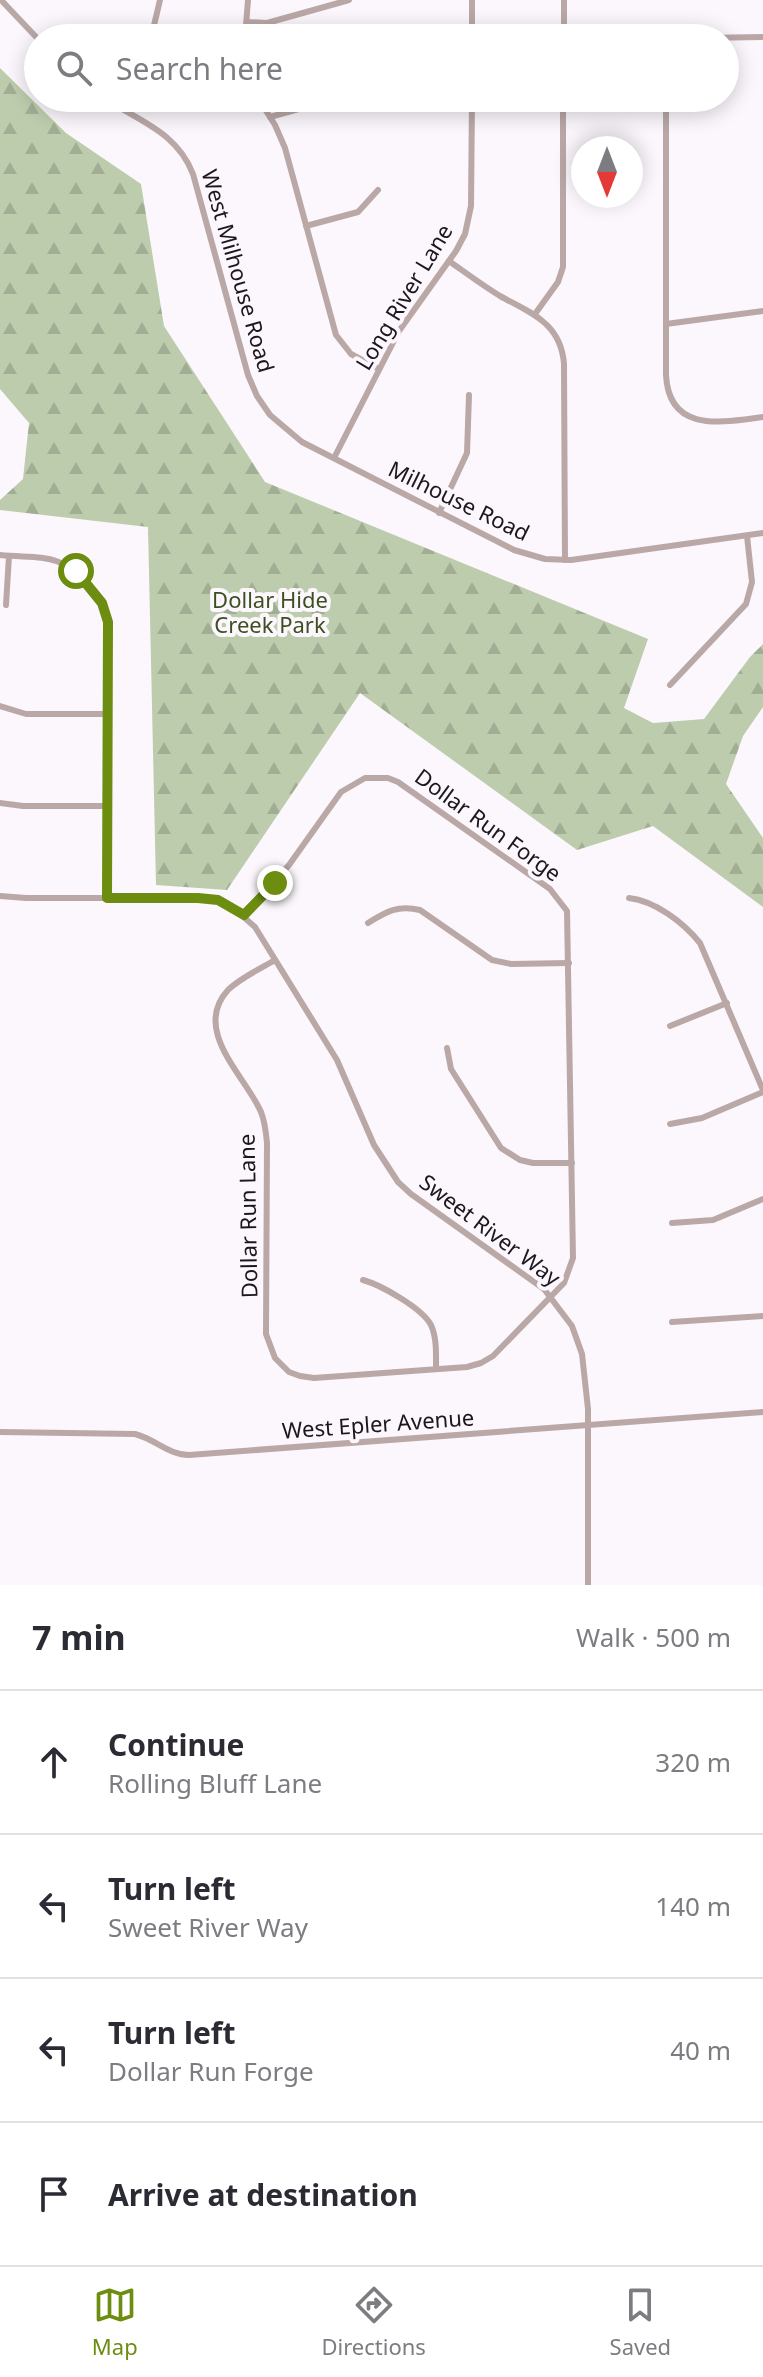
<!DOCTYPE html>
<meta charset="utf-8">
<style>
:root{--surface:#fff;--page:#f2f2f3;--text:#2b2b33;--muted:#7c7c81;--line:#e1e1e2;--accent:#6d8d10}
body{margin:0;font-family:"Noto Sans",sans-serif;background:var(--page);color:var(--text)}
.compass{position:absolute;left:571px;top:136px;width:72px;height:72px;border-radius:50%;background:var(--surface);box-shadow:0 4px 20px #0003;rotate:180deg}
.stop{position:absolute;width:24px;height:24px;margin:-18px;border:6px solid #6d8d10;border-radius:50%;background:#fff}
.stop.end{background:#6d8d10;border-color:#fff;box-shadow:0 2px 8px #0008}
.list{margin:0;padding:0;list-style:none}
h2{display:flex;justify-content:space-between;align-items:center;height:104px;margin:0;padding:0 32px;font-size:34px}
h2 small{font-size:26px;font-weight:400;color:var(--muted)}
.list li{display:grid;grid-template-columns:52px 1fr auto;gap:24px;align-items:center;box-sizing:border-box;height:144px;padding:0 32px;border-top:2px solid var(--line)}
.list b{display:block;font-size:30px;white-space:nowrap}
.list p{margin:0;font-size:26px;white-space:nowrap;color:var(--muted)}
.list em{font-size:26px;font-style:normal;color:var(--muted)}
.icon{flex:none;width:44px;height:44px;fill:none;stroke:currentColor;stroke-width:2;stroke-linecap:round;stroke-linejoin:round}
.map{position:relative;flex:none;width:763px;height:1585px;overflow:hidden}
.search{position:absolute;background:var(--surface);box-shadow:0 4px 20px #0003;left:24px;right:24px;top:24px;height:88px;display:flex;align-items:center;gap:20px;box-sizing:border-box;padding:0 28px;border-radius:44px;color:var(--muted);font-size:30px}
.sheet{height:680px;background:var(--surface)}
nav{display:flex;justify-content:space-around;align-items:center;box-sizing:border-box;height:112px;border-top:2px solid var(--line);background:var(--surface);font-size:22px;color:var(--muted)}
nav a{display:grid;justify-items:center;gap:4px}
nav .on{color:var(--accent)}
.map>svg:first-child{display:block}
.forest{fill:url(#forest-firs)}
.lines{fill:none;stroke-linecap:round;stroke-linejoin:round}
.street{stroke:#baa8a7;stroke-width:6}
.route{stroke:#6d8d10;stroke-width:10}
.labels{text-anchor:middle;stroke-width:8;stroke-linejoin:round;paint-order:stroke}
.street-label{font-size:22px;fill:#1d161f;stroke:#fbf7fc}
.park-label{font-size:22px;fill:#3c4f20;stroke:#fbf7fc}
</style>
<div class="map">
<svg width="763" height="1585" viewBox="0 0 763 1585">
<defs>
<pattern id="forest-firs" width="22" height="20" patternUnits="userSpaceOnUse" patternTransform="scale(2)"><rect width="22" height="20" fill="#bdccad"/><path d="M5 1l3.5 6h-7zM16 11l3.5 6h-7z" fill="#a2ae94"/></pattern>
</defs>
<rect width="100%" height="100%" fill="#fbf7fc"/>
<path class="forest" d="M 0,68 L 66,133 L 141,184 L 164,326 L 265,482 L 648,639 L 624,708 L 653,723 L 704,719 L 750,657 L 763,644 L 763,707 L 743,736 L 726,784 L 763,838 L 763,907 L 653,826 L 577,850 L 360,693 L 227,890 L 156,885 L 148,527 L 0,510 L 0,500 L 23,479 L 29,423 L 0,389 Z"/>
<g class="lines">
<g class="street">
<path d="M 1,0 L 38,39"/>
<path d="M 247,22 L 267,23 L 349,0"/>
<path d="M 151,38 L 160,0"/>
<path d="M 245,38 L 248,0"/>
<path d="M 472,38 L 472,0"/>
<path d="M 564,38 L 564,0"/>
<path d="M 701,38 L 763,37"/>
<path d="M 104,98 C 139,121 177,132 193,174 L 248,375 L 257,396 L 270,415 L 302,442 L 514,550 L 545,559 L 571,560 L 763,533"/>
<path d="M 258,98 L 275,125 L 285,148 L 336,335 L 351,354 L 379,369"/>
<path d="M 666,98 L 666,375 C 669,434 723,422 763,417"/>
<path d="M 270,117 L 338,98"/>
<path d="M 306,226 L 358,212 L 378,190"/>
<path d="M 449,261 C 466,273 482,285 500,296 C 531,313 561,323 564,364 L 565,560"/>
<path d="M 535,314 L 558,282 L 563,267 L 563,98"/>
<path d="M 666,324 L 763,311"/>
<path d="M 334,458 L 399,331 L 456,251 L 465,234 L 471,206 L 472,98"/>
<path d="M 439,513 L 467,453 L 469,395"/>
<path d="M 0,555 C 43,559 60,551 90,588 C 100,600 107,610 108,627 L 107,898"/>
<path d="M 6,605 L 9,556"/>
<path d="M 670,685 L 746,604 L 752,582 L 747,536"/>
<path d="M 0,706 L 26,714 L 107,714"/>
<path d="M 0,803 L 23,806 L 107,806"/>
<path d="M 0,896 L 26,898 L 198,898 L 218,900 L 231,906 L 255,927 L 337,1060 L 374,1145 L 398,1182 L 411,1194 L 544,1289 L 572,1326 L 582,1354 L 588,1409 L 588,1585"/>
<path d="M 629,898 C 655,901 683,922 700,943 L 763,1090"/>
<path d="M 244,915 L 289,865 L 341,792 L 365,778 L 388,778 L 398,782 L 550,889 L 567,911 L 573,1258 L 564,1283 L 493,1356 L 481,1363 L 467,1367 L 314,1378 L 300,1376 L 289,1372 L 275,1358 L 266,1334 L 267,1143 C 266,1132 265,1122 261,1112 C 246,1077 191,1030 228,990 C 240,978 260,969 275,960"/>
<path d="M 368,923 C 387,911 398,905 420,910 L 492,960 L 511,964 L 569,963"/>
<path d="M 670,1026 L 727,1003"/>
<path d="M 447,1048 L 451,1069 L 501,1148 L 520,1160 L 533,1163 L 572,1163"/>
<path d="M 670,1124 L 702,1118 L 763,1092"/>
<path d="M 672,1223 L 713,1220 L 763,1199"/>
<path d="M 363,1280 C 381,1285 422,1308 431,1325 C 437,1338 436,1355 436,1369"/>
<path d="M 672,1322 L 763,1316"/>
<path d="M 0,1432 L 135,1434 C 155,1439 169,1455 189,1455 L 763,1412"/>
</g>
</g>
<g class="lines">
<path class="route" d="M 76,571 L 102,603 L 108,622 L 107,898 L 198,898 L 218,900 L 244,915 L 275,883"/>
</g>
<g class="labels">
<g class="street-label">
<text transform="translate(238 271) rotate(74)" y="8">West Milhouse Road</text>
<text transform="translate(404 297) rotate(-59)" y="8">Long River Lane</text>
<text transform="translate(459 501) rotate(26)" y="8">Milhouse Road</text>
<text transform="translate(488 825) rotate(36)" y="8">Dollar Run Forge</text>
<text transform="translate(248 1216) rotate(-91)" y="8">Dollar Run Lane</text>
<text transform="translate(490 1230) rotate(37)" y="8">Sweet River Way</text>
<text transform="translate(378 1424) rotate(-4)" y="8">West Epler Avenue</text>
</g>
<g class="park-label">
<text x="270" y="608">Dollar Hide<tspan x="270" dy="25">Creek Park</tspan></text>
</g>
</g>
</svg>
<svg class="compass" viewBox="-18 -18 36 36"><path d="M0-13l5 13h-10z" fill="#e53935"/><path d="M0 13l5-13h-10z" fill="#7c7c81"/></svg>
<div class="stop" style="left:76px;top:571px"></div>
<div class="stop end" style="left:275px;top:883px"></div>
<div class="search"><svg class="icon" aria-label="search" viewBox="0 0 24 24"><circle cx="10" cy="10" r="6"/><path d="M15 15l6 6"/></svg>Search here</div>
</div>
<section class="sheet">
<h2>7 min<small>Walk · 500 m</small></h2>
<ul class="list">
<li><svg class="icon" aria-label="ahead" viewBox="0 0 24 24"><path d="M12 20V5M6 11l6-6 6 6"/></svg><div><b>Continue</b><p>Rolling Bluff Lane</p></div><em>320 m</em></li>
<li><svg class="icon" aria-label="left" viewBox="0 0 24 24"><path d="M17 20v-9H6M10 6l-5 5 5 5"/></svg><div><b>Turn left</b><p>Sweet River Way</p></div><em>140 m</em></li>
<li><svg class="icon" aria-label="left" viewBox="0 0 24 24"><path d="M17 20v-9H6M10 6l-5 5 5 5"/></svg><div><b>Turn left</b><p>Dollar Run Forge</p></div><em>40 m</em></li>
<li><svg class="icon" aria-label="arrive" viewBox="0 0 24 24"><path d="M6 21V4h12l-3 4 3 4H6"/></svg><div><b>Arrive at destination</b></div></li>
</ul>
</section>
<nav>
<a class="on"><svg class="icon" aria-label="map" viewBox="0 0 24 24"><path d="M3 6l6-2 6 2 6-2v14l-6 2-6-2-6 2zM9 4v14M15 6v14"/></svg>Map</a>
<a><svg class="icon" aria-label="directions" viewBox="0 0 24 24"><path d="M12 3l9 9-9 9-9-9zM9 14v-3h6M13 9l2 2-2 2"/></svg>Directions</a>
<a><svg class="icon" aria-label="saved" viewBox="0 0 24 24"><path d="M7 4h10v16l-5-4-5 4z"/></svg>Saved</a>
</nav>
